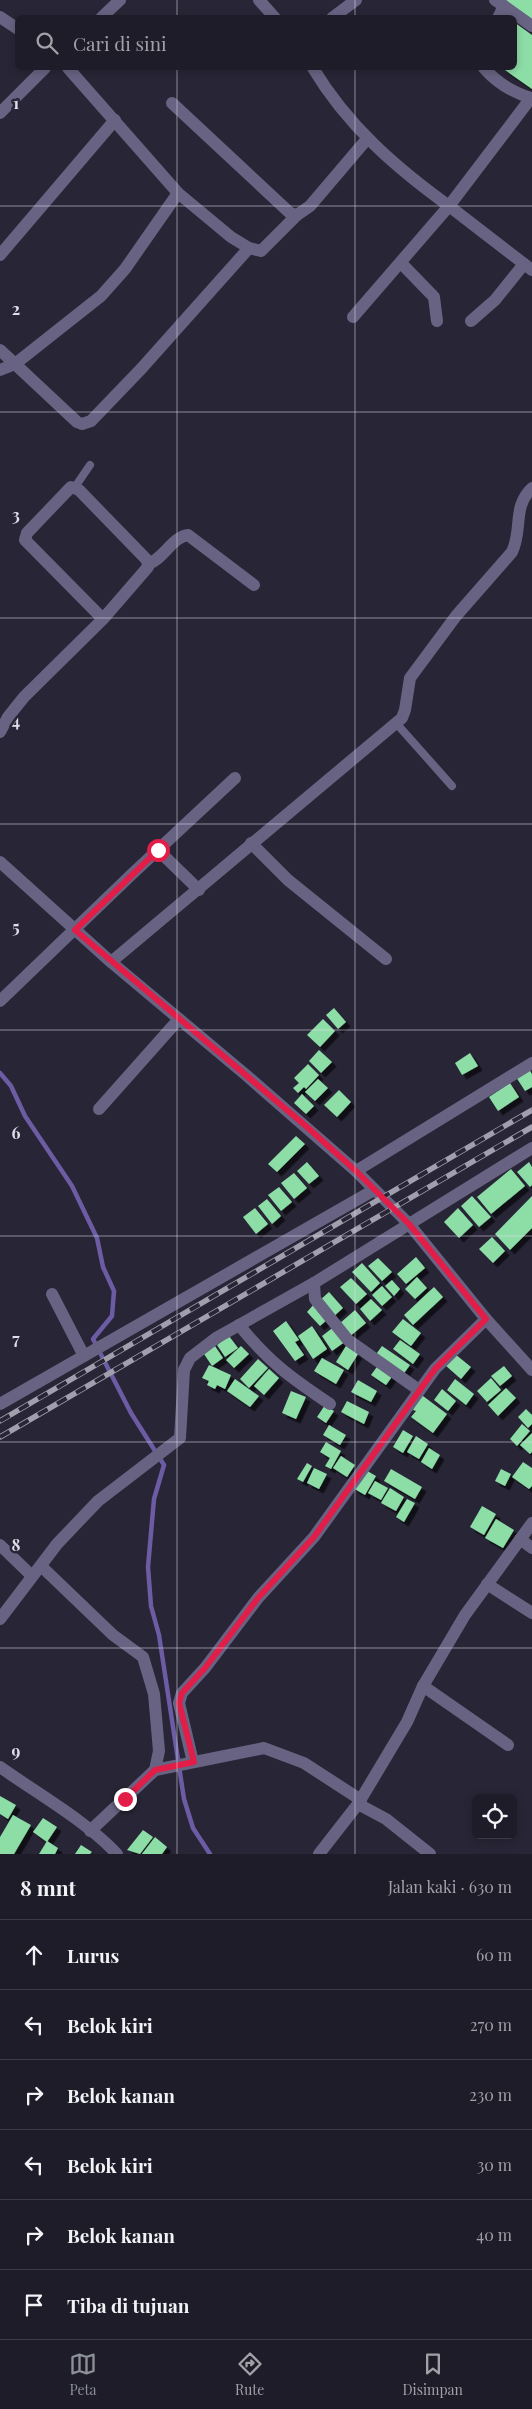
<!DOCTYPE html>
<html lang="id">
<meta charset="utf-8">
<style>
:root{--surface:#1e1c28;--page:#2b2934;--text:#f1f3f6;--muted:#a1a1a8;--line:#3c3a45;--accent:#8c9099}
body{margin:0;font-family:"Playfair Display",serif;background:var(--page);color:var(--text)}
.controls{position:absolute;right:15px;bottom:15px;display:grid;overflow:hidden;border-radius:8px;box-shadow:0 2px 8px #0003}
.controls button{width:45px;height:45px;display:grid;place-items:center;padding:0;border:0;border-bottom:1px solid var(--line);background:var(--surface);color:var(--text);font:25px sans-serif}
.stop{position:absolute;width:15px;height:15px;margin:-11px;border:4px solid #e11d48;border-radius:50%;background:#fff}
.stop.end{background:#e11d48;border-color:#fff;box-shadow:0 1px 5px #0008}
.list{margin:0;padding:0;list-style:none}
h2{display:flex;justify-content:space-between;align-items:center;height:65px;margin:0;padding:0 20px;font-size:21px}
h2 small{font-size:16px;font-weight:400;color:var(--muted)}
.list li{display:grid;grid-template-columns:32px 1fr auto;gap:15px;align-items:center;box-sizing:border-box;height:70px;padding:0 20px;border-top:1px solid var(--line)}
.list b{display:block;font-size:19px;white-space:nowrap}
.list em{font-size:16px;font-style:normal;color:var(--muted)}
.icon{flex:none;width:28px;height:28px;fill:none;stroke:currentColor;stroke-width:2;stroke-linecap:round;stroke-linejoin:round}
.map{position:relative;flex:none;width:532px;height:1854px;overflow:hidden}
.search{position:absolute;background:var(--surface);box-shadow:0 2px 8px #0003;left:15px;right:15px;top:15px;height:55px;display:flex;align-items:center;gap:12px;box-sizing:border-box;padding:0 18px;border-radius:8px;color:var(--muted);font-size:19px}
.sheet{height:485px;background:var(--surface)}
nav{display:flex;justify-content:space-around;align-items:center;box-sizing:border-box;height:70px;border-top:1px solid var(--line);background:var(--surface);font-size:14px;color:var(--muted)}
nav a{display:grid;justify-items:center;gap:2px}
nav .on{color:var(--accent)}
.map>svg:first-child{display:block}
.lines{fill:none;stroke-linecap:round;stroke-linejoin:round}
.stream{stroke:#6c5ca3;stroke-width:4.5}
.building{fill:#8ddda7;filter:url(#shadow)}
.service{stroke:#686382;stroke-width:8}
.minor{stroke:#686382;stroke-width:12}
.tertiary{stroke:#686382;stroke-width:12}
.rail-casing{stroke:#a19fad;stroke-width:5.5}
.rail{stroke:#282536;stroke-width:4;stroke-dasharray:11;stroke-linecap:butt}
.route{stroke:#e11d48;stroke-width:6}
.grid{fill:none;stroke:#e0dfeb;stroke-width:1;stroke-opacity:0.55}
.grid-label{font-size:16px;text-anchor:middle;font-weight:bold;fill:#e0dfeb;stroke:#282536;stroke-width:5;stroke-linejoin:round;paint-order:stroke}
</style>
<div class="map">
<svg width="532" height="1854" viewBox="0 0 532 1854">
<defs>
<filter id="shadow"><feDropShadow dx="4.5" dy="4.5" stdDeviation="0" flood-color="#0009"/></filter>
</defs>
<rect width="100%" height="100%" fill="#282536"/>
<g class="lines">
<path class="stream" d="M 0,1073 L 11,1086 L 25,1116 L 72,1186 L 97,1238 L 103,1267 L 114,1291 L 112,1316 L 93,1339 L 131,1413 L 164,1465 L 154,1499 L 148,1567 L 151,1606 L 159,1635 L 184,1799 L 193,1828 L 210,1854"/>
</g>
<g class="building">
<path d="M 505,0 L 532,0 L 532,19 Z"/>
<path d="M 514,22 L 532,35 L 532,89 L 502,68 L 514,68 Z"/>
<path d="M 334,1008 L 346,1022 L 338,1029 L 326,1015 Z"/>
<path d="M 323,1019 L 335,1031 L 320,1047 L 307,1035 Z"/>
<path d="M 319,1050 L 332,1062 L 321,1073 L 309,1061 Z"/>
<path d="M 470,1053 L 478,1066 L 462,1075 L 455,1063 Z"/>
<path d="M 308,1064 L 319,1075 L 306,1089 L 304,1087 L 298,1093 L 293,1088 L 299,1083 L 294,1078 Z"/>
<path d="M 529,1069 L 532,1074 L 532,1087 L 525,1091 L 516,1077 Z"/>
<path d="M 318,1079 L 328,1088 L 315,1101 L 305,1092 Z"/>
<path d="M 510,1083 L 519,1097 L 498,1111 L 489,1097 Z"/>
<path d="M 339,1090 L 351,1102 L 337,1117 L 324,1105 Z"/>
<path d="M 302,1094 L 314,1106 L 306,1114 L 294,1103 Z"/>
<path d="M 296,1136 L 305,1144 L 277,1172 L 268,1164 Z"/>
<path d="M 307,1162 L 319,1176 L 309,1184 L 297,1171 Z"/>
<path d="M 529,1162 L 532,1167 L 532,1185 L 530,1187 L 517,1172 Z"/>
<path d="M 511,1169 L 525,1186 L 491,1214 L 477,1197 Z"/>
<path d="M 294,1173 L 307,1188 L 294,1199 L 281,1183 Z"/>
<path d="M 279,1187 L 292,1202 L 281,1211 L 268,1195 Z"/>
<path d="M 472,1196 L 491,1217 L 479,1227 L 461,1206 Z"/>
<path d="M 532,1196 L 532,1228 L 510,1250 L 495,1234 Z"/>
<path d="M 267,1199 L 281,1216 L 272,1224 L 258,1206 Z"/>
<path d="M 255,1208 L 268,1224 L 256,1234 L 243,1217 Z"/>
<path d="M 458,1208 L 473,1225 L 459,1238 L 444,1222 Z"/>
<path d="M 492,1237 L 505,1251 L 493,1263 L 479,1249 Z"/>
<path d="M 416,1257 L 425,1268 L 406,1284 L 397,1274 Z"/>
<path d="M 378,1258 L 392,1272 L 382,1281 L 368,1266 Z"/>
<path d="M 362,1263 L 380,1283 L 371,1292 L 352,1272 Z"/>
<path d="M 417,1277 L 427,1288 L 415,1299 L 405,1289 Z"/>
<path d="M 351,1278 L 367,1294 L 356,1304 L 340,1287 Z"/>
<path d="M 392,1280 L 400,1289 L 394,1296 L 385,1286 Z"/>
<path d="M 382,1286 L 392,1297 L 382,1306 L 372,1295 Z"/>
<path d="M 434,1287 L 443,1297 L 413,1325 L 404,1315 Z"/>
<path d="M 329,1292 L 343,1308 L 333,1317 L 319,1301 Z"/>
<path d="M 371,1299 L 382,1310 L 370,1321 L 360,1309 Z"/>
<path d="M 315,1303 L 329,1318 L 320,1326 L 307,1312 Z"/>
<path d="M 355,1310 L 366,1323 L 349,1337 L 339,1324 Z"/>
<path d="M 403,1319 L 421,1333 L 411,1346 L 392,1332 Z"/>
<path d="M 286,1321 L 299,1340 L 295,1342 L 304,1355 L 295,1361 L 273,1331 Z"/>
<path d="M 312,1326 L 327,1349 L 313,1359 L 298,1336 Z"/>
<path d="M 335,1326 L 346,1341 L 332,1351 L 322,1336 Z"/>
<path d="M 229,1336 L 238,1348 L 225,1357 L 217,1345 Z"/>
<path d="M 400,1340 L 420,1354 L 413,1364 L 393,1349 Z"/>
<path d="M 215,1346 L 223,1358 L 212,1366 L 204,1354 Z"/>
<path d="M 241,1346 L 249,1354 L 234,1368 L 226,1360 Z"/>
<path d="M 346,1346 L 358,1354 L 348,1370 L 336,1362 Z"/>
<path d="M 382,1346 L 410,1365 L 402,1376 L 374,1357 Z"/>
<path d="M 455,1354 L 471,1367 L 461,1379 L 445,1365 Z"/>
<path d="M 322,1358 L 344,1370 L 336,1384 L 314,1371 Z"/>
<path d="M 258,1359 L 268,1368 L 249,1388 L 240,1379 Z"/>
<path d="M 379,1364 L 394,1374 L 386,1385 L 371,1375 Z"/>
<path d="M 209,1365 L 231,1375 L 225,1389 L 217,1385 L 215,1389 L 207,1385 L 209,1381 L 202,1378 Z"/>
<path d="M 504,1366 L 512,1376 L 500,1386 L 491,1376 Z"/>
<path d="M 269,1369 L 279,1378 L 264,1395 L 254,1386 Z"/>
<path d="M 491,1378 L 501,1390 L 487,1402 L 477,1391 Z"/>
<path d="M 235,1379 L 259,1396 L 250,1407 L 227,1391 Z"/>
<path d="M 455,1379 L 474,1394 L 466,1405 L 447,1390 Z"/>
<path d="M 358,1380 L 377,1391 L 371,1402 L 351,1392 Z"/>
<path d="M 506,1388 L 516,1398 L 498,1416 L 488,1405 Z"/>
<path d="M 442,1389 L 456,1401 L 448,1411 L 434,1400 Z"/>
<path d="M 291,1391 L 306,1397 L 296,1419 L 282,1413 Z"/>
<path d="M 419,1393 L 447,1414 L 433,1433 L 411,1417 L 416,1411 L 413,1410 Z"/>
<path d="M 347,1401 L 369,1412 L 364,1424 L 341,1412 Z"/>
<path d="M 325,1405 L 334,1411 L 326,1423 L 317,1417 Z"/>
<path d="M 526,1409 L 532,1415 L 532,1424 L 528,1428 L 518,1417 Z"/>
<path d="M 522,1424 L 530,1431 L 517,1446 L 510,1439 Z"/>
<path d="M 329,1425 L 346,1435 L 340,1445 L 323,1435 Z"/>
<path d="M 403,1430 L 413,1436 L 403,1453 L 393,1447 Z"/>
<path d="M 532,1433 L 532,1452 L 530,1454 L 520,1445 Z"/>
<path d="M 416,1436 L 428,1444 L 419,1459 L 407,1452 Z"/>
<path d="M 326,1442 L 341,1451 L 331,1469 L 325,1466 L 330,1458 L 320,1452 Z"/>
<path d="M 429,1448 L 440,1455 L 432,1469 L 421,1462 Z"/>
<path d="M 341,1456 L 355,1465 L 347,1477 L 333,1468 Z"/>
<path d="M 523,1462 L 532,1468 L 532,1486 L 529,1489 L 512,1477 Z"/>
<path d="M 307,1463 L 312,1466 L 303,1482 L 297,1479 Z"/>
<path d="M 314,1468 L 327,1474 L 319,1489 L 307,1483 Z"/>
<path d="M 364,1469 L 376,1476 L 365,1495 L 353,1488 Z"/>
<path d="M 391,1469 L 422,1487 L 415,1499 L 384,1481 Z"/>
<path d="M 501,1469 L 511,1474 L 505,1486 L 495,1481 Z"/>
<path d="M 375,1481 L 388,1488 L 381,1500 L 368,1493 Z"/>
<path d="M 390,1488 L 404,1497 L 396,1511 L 381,1503 Z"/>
<path d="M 407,1499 L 415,1503 L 404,1522 L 396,1517 Z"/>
<path d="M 482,1506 L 496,1514 L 484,1535 L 470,1527 Z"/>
<path d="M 496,1519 L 514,1530 L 503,1548 L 485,1538 Z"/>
<path d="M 0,1796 L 16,1805 L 8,1819 L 0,1814 Z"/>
<path d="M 13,1815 L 31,1825 L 14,1854 L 0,1854 L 0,1837 Z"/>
<path d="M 43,1818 L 57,1827 L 47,1842 L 33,1832 Z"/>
<path d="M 143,1830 L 153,1837 L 140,1854 L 127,1850 Z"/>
<path d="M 155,1837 L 167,1847 L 162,1854 L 142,1854 Z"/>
<path d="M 47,1841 L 58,1848 L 55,1854 L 39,1854 Z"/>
<path d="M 81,1845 L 92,1852 L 90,1854 L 75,1854 Z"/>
</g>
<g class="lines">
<g class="service">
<path d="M 75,487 L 90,465"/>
<path d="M 396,723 L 452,786"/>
</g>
<g class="minor">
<path d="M 259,0 L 275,18"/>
<path d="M 495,0 L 504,6 L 498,18"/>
<path d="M 504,6 L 532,26"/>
<path d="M 0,17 L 18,29"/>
<path d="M 101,18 L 120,0"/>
<path d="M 332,18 L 356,0"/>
<path d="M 313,68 C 347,125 395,167 449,206 L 353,317"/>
<path d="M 484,68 C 496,82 512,92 531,98 L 449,206 L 532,270"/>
<path d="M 172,103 L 290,213 L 297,215 L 310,206 L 367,139"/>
<path d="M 0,113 L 45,68"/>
<path d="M 249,248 L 261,251 L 297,215"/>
<path d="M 0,255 L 115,120"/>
<path d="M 401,263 L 434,297 L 437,321"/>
<path d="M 471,321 L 495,300 L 524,264"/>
<path d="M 0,350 L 77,422 L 82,424 L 91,421 L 141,369 L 249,248 L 231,237 L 178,193 L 68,68"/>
<path d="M 0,370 L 15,364 L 101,296 L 125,269 L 178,193"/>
<path d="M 148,564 C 164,559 172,537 188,535 L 254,585"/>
<path d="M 0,732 L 8,717 L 24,697 L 103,619 L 148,567 L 147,560 L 79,490 L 71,487 L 27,533 L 25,540 L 103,619"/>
<path d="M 251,843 L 288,880 L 386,959"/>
<path d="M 158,850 L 199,890"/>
<path d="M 111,962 L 402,718 L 405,710 L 410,678 L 456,616 L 512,552 C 523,529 512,507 532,488"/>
<path d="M 0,1001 L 131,875 L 235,778"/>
<path d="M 99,1109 L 179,1019"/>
<path d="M 356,1171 L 532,1063"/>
<path d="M 314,1283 L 315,1299 L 348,1340 L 419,1390"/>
<path d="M 52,1294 L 84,1356"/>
<path d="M 239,1325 C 269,1362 291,1378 330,1404"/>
<path d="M 0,1404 L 374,1190"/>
<path d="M 520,1539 L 532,1548"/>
<path d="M 0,1545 L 32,1576"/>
<path d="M 41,1566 L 113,1635 L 143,1657 L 154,1694 L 159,1751 L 155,1770 L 90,1831"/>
<path d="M 487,1584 L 532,1613"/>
<path d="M 0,1619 L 57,1544 L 98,1501 L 180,1438 L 184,1370 L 190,1358 L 216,1338 L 314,1283 L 532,1148"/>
<path d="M 423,1686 L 508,1745"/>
<path d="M 193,1762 L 179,1703 L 182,1693 L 205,1668 L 258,1598 L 314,1537 L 435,1369 L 486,1319"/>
<path d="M 0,1767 C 38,1794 86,1821 117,1854"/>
<path d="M 155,1770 L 264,1748 L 304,1763 L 361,1800"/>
<path d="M 358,1804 L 386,1819 L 430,1854"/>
<path d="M 319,1854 L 358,1804 L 407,1722 L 423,1686 L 465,1615 L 532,1523"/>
</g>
<path class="tertiary" d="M 0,862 L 111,962 L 246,1075 L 356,1171 L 409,1224 L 486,1319 L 532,1370"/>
<defs>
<g id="rail">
<path d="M 0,1421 L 532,1110"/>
<path d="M 0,1437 L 532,1127"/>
</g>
</defs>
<use href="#rail" class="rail-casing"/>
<use href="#rail" class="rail"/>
</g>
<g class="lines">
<path class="route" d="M 125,1799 L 155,1770 L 194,1762 L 179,1703 L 182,1693 L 205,1668 L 258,1598 L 314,1537 L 435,1369 L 486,1319 L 409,1224 L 356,1171 L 307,1127 L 75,930 L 158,850"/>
</g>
<path class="grid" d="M 177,0 L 177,18M 355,0 L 355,18M 177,68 L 177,1854M 355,68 L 355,1854M 0,206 L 532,206M 0,412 L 532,412M 0,618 L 532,618M 0,824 L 532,824M 0,1030 L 532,1030M 0,1236 L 532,1236M 0,1442 L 532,1442M 0,1648 L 532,1648"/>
<g class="grid-label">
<text x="16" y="109">1</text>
<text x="16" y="315">2</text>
<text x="16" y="521">3</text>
<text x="16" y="727">4</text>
<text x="16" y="933">5</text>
<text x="16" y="1139">6</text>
<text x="16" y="1345">7</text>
<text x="16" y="1551">8</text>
<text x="16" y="1757">9</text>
</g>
</svg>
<div class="controls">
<button><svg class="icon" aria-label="locate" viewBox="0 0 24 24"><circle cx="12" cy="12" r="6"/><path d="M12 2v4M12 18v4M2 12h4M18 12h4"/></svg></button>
</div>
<div class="stop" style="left:158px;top:850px"></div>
<div class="stop end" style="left:125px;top:1799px"></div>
<div class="search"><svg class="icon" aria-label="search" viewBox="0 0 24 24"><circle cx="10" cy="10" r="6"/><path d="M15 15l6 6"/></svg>Cari di sini</div>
</div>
<section class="sheet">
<h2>8 mnt<small>Jalan kaki · 630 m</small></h2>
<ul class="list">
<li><svg class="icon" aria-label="ahead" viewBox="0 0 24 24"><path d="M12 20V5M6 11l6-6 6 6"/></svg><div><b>Lurus</b></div><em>60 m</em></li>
<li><svg class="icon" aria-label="left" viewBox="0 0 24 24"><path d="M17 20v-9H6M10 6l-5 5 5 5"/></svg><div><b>Belok kiri</b></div><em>270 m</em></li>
<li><svg class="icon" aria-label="right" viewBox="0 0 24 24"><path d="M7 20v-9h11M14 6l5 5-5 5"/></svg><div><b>Belok kanan</b></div><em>230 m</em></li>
<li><svg class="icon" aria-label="left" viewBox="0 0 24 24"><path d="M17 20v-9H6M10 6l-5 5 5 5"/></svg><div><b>Belok kiri</b></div><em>30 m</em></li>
<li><svg class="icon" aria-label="right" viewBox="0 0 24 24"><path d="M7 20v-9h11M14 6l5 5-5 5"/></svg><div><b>Belok kanan</b></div><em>40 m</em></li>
<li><svg class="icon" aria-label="arrive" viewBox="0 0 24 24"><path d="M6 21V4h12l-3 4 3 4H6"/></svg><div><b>Tiba di tujuan</b></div></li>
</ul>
</section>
<nav>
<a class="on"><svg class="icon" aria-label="map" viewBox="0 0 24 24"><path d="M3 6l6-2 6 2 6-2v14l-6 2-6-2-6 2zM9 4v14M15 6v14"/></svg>Peta</a>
<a><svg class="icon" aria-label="directions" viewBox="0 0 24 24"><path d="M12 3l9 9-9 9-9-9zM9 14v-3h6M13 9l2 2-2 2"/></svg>Rute</a>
<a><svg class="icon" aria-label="saved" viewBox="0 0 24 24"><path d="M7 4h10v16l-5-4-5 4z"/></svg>Disimpan</a>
</nav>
